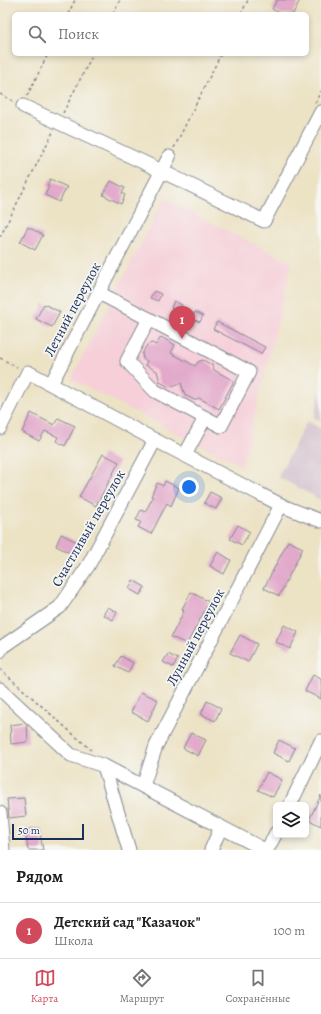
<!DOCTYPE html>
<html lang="ru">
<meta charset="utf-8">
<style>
:root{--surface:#fff;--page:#f6f6f6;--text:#202124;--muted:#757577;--line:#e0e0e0;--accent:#d1495b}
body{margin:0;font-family:Alegreya,serif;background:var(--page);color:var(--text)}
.controls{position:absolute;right:12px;bottom:12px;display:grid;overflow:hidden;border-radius:6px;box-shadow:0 2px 6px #0003}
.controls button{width:36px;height:36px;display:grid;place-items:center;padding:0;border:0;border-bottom:1px solid var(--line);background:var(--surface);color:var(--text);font:20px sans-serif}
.scale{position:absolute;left:12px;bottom:10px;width:72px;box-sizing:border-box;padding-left:4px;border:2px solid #1b2f5e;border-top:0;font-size:11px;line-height:14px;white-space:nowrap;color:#1b2f5e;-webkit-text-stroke:3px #f6f6f2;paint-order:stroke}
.you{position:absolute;left:189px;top:487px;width:14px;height:14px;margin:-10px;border:3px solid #fff;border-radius:50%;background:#1a73e8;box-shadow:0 0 0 6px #1a73e833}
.badge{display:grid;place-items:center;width:26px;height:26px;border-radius:50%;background:var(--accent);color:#fff;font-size:13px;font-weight:700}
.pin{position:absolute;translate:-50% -33px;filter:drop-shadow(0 1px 2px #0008)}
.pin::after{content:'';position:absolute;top:21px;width:14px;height:12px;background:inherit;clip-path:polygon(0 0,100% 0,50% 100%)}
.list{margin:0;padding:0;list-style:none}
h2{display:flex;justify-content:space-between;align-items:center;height:52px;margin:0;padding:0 16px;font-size:17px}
h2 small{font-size:13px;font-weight:400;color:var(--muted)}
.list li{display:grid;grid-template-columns:26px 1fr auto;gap:12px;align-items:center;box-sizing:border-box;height:56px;padding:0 16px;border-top:1px solid var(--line)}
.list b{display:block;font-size:15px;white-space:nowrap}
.list p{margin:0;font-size:13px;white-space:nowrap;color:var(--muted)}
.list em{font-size:13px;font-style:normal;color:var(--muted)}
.icon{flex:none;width:22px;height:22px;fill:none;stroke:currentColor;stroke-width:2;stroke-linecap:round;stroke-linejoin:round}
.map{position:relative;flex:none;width:321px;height:850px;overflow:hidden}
.search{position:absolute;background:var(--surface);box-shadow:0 2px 6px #0003;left:12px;right:12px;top:12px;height:44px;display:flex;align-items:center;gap:10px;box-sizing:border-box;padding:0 14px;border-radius:6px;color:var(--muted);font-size:15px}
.sheet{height:108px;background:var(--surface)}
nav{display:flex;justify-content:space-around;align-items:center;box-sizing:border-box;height:56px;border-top:1px solid var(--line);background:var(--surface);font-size:11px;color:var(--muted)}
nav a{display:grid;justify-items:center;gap:2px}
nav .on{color:var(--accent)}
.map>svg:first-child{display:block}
.built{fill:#f6cfd9}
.industrial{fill:#d1bdcb}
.building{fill:#e2a9cb}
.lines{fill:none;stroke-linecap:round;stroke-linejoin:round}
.minor-casing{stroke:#848891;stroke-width:15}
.path{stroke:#848891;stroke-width:1.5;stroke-dasharray:3 3;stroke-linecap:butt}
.minor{stroke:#fff;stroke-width:13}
.labels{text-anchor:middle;stroke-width:3.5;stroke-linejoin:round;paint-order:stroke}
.street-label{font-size:14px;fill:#1b2f5e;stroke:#f6f6f2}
</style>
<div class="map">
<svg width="321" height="850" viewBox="0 0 321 850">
<rect width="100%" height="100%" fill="#f6f6f2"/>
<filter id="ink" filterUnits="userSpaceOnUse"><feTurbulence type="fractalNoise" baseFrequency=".025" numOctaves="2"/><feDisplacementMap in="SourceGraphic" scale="8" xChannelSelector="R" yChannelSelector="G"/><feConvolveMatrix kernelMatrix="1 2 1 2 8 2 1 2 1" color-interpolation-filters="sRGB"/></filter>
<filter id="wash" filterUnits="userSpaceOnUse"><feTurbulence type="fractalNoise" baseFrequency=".012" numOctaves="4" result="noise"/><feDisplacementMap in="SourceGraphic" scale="16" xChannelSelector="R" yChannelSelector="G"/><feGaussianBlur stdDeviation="0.9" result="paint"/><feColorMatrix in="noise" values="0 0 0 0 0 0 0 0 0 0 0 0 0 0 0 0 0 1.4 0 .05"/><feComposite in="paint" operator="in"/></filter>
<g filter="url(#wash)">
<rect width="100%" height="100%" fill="#ece2c4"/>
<path class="built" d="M 164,199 L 292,263 L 242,466 L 71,379 Z"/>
<g class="industrial">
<path d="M 321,389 L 321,420 L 314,418 Z"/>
<path d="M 307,421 L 321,429 L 321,500 L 278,477 Z"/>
</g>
<g id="blocks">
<g class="building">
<path d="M 277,0 L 300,0 L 293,14 L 281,14 L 272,9 Z"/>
<path d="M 50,179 L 67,187 L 59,202 L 45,195 L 49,187 L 47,186 Z"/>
<path d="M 111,181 L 125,188 L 122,193 L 125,195 L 121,204 L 103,195 Z"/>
<path d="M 28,227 L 43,235 L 35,250 L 20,242 Z"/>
<path d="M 154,291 L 161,294 L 158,301 L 150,298 Z"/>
<path d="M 174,301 L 182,305 L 178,312 L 171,308 Z"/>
<path d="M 44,304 L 60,312 L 52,327 L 36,319 Z"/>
<path d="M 195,312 L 203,316 L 200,322 L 192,319 Z"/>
<path d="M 217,322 L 265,347 L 261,354 L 213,329 Z"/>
<path d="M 161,337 L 175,345 L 171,353 L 195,366 L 198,362 L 203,360 L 212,365 L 214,370 L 234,381 L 219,409 L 199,398 L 194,400 L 185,395 L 181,383 L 169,387 L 160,382 L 157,371 L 145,365 L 147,361 L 143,359 L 142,354 L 147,345 L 152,343 L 156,345 Z"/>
<path d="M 31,413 L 54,425 L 58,418 L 75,426 L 65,446 L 56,441 L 58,437 L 45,431 L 39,441 L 22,432 Z"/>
<path d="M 103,454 L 119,462 L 96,506 L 79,497 Z"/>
<path d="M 165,481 L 179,488 L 171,506 L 167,503 L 151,534 L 138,527 L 141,522 L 136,520 L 141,510 L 145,512 L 153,497 L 151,496 L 157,483 L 163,486 Z"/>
<path d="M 210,492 L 222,498 L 216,509 L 204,503 Z"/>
<path d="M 238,525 L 250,532 L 242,545 L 230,539 Z"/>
<path d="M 61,534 L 77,542 L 72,554 L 56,546 Z"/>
<path d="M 288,541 L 303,548 L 279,596 L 264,588 Z"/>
<path d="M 218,552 L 231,560 L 224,574 L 210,566 Z"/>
<path d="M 133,580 L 145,587 L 140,595 L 129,589 Z"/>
<path d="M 191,592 L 209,602 L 187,644 L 171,637 L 184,611 L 182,609 Z"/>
<path d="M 108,607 L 117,612 L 113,620 L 103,615 Z"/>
<path d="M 284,625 L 298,632 L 290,649 L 276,642 Z"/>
<path d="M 240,635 L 257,644 L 248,662 L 230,653 Z"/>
<path d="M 168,654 L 178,659 L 173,667 L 163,662 Z"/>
<path d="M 121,656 L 133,663 L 128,673 L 115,666 Z"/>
<path d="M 313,675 L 321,679 L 321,699 L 305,691 Z"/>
<path d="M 141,692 L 158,700 L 148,721 L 131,712 Z"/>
<path d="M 207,701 L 221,708 L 215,721 L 201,714 Z"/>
<path d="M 25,723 L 27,725 L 28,742 L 11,744 L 10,725 Z"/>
<path d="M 191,733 L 206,740 L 198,756 L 183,748 Z"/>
<path d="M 279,740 L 295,748 L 289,761 L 273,753 Z"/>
<path d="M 267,772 L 282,780 L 273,797 L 258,790 Z"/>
<path d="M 321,795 L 321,826 L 309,820 Z"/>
<path d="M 24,798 L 26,816 L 9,818 L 7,799 Z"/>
<path d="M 39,828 L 43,850 L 28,850 L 25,830 Z"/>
</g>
</g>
</g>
<g filter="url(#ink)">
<use href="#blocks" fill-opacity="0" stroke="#848891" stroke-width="1"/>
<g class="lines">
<defs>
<g id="minor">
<path d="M 23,106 L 147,164 L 264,221 L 321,112"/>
<path d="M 99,293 L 149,319"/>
<path d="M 149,319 L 249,372 L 221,426 L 155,391 L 127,361 Z"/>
<path d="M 51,384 L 169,157"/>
<path d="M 0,428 L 28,372 L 155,440 L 285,507 L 321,521"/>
<path d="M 185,455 L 205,418"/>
<path d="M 0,651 L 2,647 L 60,607 L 88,566 L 155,440"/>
<path d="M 0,689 L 71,755 L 104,766 L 265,850"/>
<path d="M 104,766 L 129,850"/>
<path d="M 143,786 L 156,746 L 281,505"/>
<path d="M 290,805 L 321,741"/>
<path d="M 0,813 L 3,850"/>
<path d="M 211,850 L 221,827"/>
<path d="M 267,850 L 276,833"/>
</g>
</defs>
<use href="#minor" class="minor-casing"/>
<g class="path">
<path d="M 68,14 L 75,0"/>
<path d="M 113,14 L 120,0"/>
<path d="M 241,14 L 248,0"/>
<path d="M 0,94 L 13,101"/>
<path d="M 27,96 L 48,54"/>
<path d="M 315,103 L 321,91"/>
<path d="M 63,113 L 93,54"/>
<path d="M 174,148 L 221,54"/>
<path d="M 0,237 L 53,132"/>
<path d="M 0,358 L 17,367"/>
<path d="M 0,669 L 91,750"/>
</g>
<use href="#minor" class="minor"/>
</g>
</g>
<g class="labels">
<g class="street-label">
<text transform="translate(72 309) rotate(-62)" y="5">Летний переулок</text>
<text transform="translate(88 528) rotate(-60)" y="5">Счастливый переулок</text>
<text transform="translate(195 637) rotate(-62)" y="5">Лунный переулок</text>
</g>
</g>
</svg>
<div class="controls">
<button><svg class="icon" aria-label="layers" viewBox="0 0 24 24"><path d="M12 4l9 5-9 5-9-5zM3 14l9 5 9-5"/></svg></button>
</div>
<div class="scale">50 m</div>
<div class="you"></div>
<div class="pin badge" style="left:182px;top:339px">1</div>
<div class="search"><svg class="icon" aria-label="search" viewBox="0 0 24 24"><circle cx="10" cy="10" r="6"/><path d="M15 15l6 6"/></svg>Поиск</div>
</div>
<section class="sheet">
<h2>Рядом<small></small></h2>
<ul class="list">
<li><span class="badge">1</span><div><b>Детский сад &quot;Казачок&quot;</b><p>Школа</p></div><em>100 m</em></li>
</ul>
</section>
<nav>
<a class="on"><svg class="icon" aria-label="map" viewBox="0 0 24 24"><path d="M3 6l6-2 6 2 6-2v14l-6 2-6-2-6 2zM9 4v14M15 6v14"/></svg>Карта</a>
<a><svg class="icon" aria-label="directions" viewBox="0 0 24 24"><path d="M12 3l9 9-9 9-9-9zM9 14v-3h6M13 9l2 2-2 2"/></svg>Маршрут</a>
<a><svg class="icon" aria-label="saved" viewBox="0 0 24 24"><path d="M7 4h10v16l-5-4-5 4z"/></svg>Сохранённые</a>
</nav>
